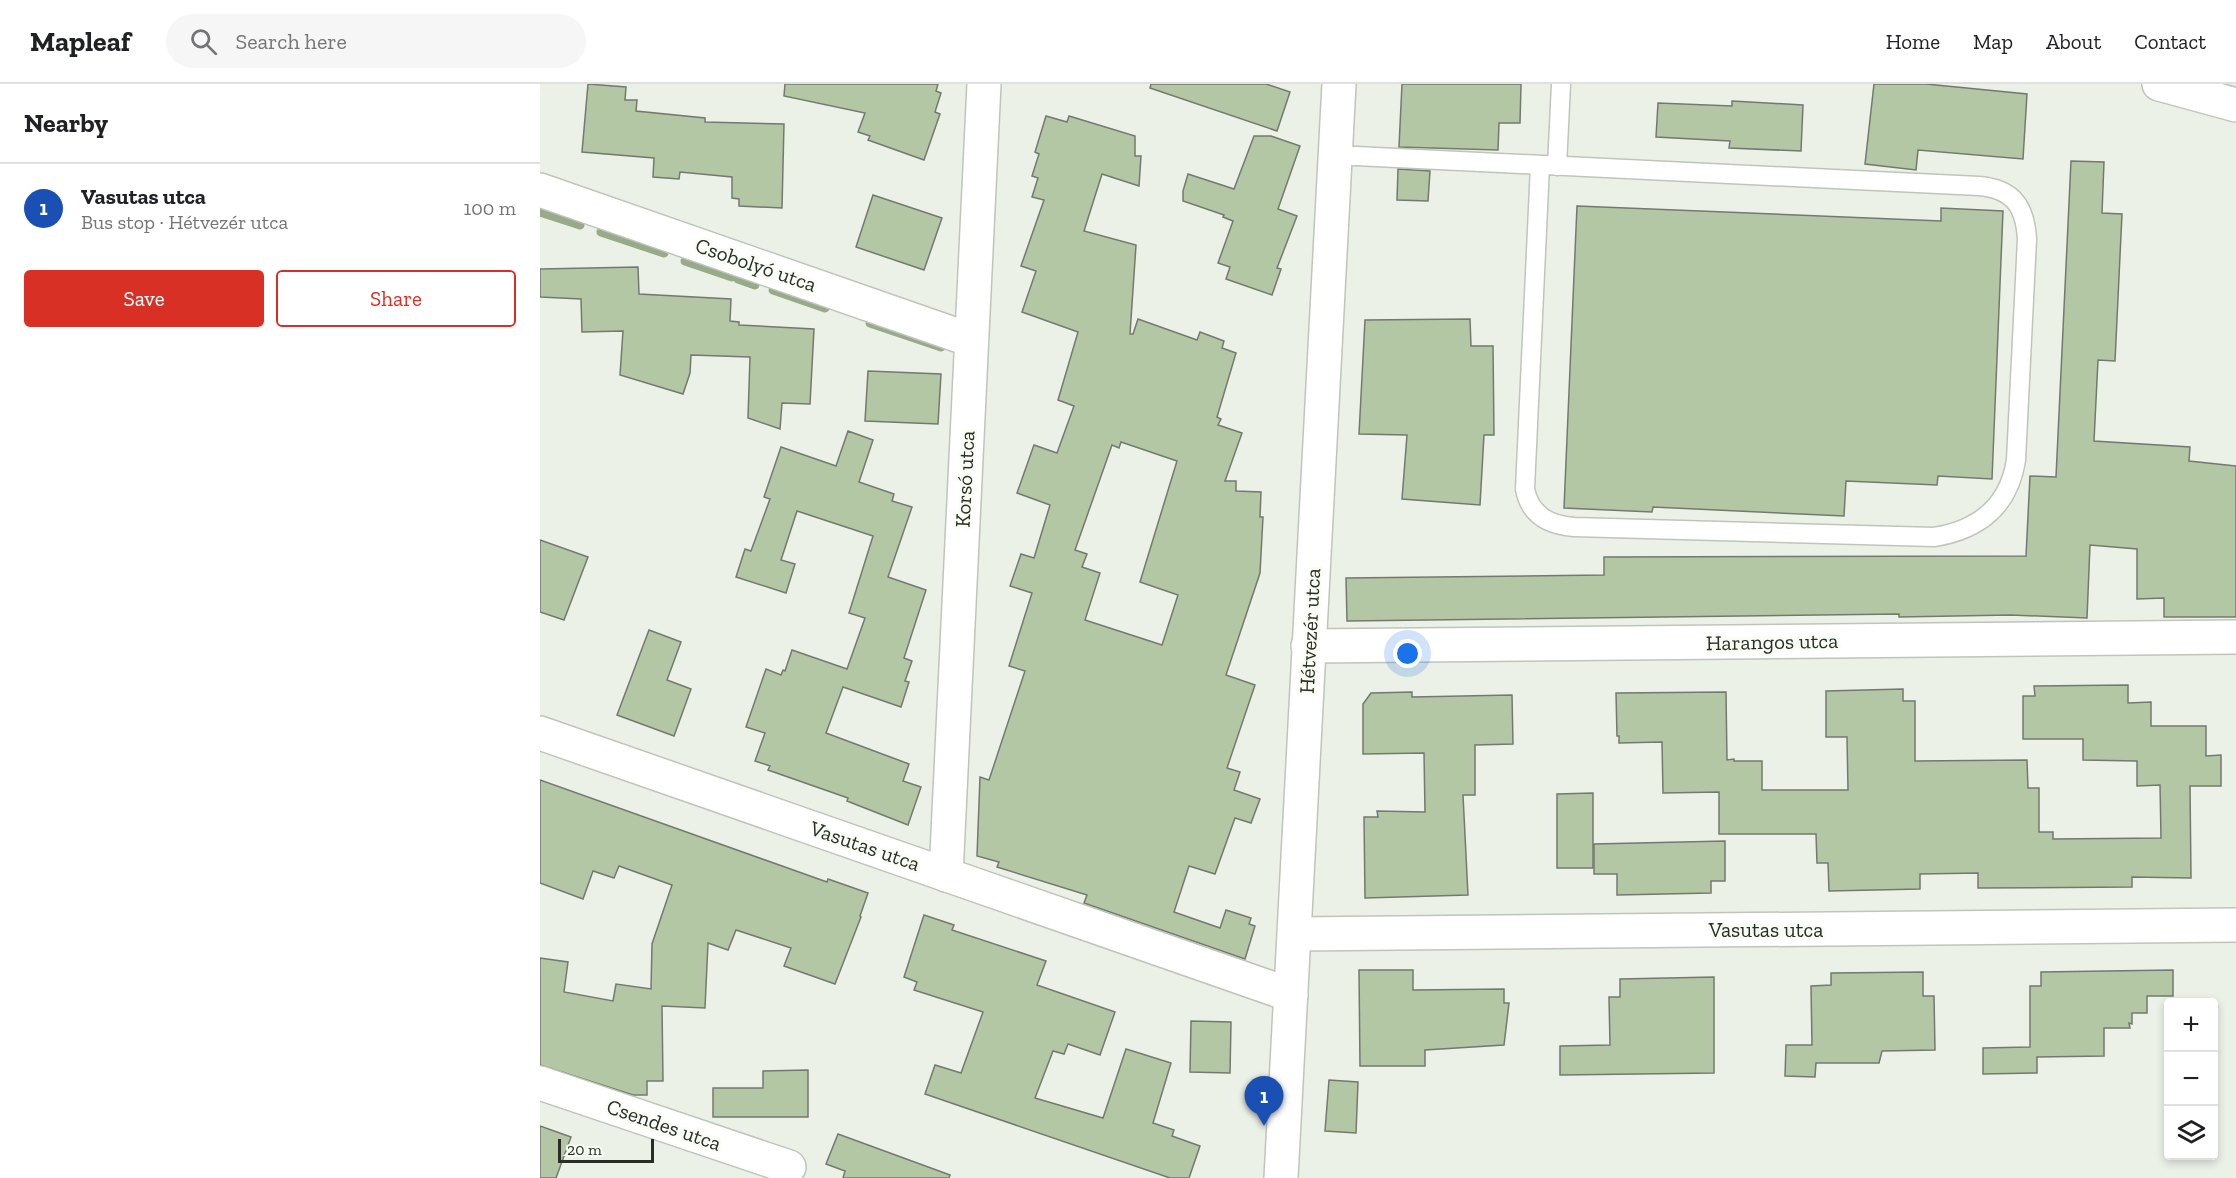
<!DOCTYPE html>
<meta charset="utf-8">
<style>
:root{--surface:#fff;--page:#f6f6f6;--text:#202124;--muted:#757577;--line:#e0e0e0;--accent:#d93025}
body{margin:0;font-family:"Zilla Slab",serif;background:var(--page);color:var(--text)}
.controls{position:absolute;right:18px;bottom:18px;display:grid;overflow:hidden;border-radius:6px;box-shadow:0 3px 9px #0003}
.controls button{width:54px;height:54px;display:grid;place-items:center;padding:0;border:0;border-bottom:2px solid var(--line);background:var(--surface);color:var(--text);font:30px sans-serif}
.scale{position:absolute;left:18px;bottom:15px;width:96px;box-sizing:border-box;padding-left:6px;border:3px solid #2a2c28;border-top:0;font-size:16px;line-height:21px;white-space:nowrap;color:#2a2c28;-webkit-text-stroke:4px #f9fef4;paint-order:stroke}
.you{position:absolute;left:868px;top:570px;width:21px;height:21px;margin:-15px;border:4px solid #fff;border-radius:50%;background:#1a73e8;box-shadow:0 0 0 9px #1a73e833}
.badge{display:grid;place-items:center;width:39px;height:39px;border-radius:50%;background:var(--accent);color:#fff;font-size:20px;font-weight:700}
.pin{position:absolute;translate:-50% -50px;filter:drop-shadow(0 2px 3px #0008)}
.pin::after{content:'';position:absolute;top:32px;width:21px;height:18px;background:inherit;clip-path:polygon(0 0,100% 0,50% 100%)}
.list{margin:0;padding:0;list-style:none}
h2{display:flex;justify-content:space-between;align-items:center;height:78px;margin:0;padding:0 24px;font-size:26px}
h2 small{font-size:20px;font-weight:400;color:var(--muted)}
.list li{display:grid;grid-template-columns:39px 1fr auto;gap:18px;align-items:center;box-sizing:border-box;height:90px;padding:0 24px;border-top:2px solid var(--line)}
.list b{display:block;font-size:22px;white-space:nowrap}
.list p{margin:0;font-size:20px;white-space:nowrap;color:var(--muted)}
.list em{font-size:20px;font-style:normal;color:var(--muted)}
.actions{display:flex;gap:12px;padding:18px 24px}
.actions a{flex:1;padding:14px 0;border:2px solid var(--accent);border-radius:6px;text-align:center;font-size:21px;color:var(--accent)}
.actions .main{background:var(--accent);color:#fff}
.icon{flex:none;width:33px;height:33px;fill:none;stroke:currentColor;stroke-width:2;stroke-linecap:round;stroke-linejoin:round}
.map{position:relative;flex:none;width:1696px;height:1094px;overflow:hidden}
header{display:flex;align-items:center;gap:36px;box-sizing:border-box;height:84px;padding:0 30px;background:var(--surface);border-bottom:2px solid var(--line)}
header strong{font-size:28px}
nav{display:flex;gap:33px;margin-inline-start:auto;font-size:21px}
.search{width:420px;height:54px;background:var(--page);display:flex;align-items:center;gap:15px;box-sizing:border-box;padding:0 21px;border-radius:33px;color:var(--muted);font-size:22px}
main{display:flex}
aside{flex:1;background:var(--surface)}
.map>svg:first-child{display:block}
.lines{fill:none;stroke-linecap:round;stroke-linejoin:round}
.stream{stroke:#98aa88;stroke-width:9}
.building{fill:#b4c7a4;stroke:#747970;stroke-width:1.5;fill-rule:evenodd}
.service-casing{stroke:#bfc5bb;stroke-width:21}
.minor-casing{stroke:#bfc5bb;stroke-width:36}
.tertiary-casing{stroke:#bfc5bb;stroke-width:36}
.service{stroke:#fff;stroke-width:18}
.minor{stroke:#fff;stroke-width:33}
.tertiary{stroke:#fff;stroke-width:33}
.labels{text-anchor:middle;stroke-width:6;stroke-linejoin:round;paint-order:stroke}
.street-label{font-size:21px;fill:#2a2c28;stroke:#f9fef4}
</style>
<header>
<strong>Mapleaf</strong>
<div class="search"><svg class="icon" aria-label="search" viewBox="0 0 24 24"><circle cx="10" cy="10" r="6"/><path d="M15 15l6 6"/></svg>Search here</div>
<nav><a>Home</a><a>Map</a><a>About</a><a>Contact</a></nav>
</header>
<main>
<aside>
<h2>Nearby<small></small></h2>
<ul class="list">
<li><span class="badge" style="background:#1a4fb4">1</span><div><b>Vasutas utca</b><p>Bus stop · Hétvezér utca</p></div><em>100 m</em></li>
</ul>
<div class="actions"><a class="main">Save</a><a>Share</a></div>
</aside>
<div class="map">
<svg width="1696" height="1094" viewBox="0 0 1696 1094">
<rect width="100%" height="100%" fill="#ebf1e7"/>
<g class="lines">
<g class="stream">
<path d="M 0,128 L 40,141"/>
<path d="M 61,148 L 124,169"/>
<path d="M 145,177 L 192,193"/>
<path d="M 198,195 L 215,201"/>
<path d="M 233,206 L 285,224"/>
<path d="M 330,239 L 401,263"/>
</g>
</g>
<g class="building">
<path d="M 48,0 L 86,3 L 85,16 L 97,16 L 96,27 L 165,34 L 165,38 L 244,40 L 242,124 L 199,122 L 199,115 L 192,114 L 192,93 L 140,88 L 139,95 L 113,93 L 114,74 L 42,68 Z"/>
<path d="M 245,0 L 398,0 L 396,7 L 401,9 L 395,28 L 400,30 L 384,76 L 328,56 L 330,52 L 318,48 L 325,29 L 244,12 Z"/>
<path d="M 611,0 L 726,0 L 750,8 L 737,47 L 610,4 Z"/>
<path d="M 862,0 L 981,0 L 980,39 L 959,39 L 958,66 L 859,63 Z"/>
<path d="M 1334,0 L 1386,0 L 1487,10 L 1483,75 L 1378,66 L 1376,86 L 1325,80 Z"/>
<path d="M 1192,17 L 1263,21 L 1261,67 L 1189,64 L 1190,57 L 1116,53 L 1118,19 L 1192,22 Z"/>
<path d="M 506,32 L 527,38 L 529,32 L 595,52 L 595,72 L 601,72 L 599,102 L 562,90 L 544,147 L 596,161 L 590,250 L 593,250 L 598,235 L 657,256 L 660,248 L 684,257 L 682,264 L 696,269 L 677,333 L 681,335 L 678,341 L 702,349 L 685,397 L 696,397 L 696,407 L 721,408 L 720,433 L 723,433 L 720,489 L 686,591 L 715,601 L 687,684 L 700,688 L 694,706 L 720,715 L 711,739 L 695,734 L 675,790 L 649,782 L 634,828 L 680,844 L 686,826 L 711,834 L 709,840 L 715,842 L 705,875 L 544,819 L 547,811 L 457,783 L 459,778 L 437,772 L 440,693 L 449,696 L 485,587 L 469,582 L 492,509 L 470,502 L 481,470 L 494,474 L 510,421 L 477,409 L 494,361 L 517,369 L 534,322 L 518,316 L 538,248 L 482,228 L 496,187 L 481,182 L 504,116 L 492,113 L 498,94 L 492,92 L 499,70 L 495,68 ZM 581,358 L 637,377 L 600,498 L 638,511 L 622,561 L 545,536 L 560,489 L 542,483 L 547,470 L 535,466 L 572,361 L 579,364 Z"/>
<path d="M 714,52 L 731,52 L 760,62 L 738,125 L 757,132 L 737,184 L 741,185 L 732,211 L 686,195 L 690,183 L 678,179 L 693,137 L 683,133 L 684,131 L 643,117 L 643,107 L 648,90 L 694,105 Z"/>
<path d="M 1531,77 L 1564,78 L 1562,129 L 1582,130 L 1575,277 L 1558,276 L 1554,357 L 1650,363 L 1649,377 L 1696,382 L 1696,533 L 1624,533 L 1624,514 L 1597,515 L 1597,465 L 1550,461 L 1547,534 L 1471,531 L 1359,533 L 1359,530 L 807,537 L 806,494 L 1064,491 L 1064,473 L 1486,472 L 1490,392 L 1516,393 Z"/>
<path d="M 858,85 L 890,87 L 888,117 L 857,116 Z"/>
<path d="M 333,111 L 402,134 L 384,186 L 316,163 Z"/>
<path d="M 1037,122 L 1401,137 L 1401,124 L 1463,127 L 1452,395 L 1398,392 L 1397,401 L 1306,397 L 1304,432 L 1113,423 L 1112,428 L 1024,424 Z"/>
<path d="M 98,183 L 99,210 L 191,215 L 190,237 L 199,238 L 199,241 L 274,245 L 270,320 L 242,319 L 240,345 L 208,334 L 210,273 L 151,271 L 150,289 L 143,310 L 80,291 L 83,247 L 42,248 L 41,215 L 0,213 L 0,185 Z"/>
<path d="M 930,235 L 931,262 L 953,262 L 954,351 L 944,351 L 940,421 L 862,415 L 867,351 L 819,350 L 825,236 Z"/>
<path d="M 328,287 L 401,290 L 398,340 L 325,337 Z"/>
<path d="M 308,347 L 333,356 L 319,398 L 354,410 L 352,417 L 372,423 L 348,493 L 386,506 L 364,574 L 372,577 L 365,597 L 369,598 L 361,623 L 303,603 L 286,649 L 369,680 L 363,697 L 381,703 L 368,741 L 307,717 L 308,714 L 228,686 L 230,682 L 215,677 L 225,649 L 206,643 L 226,585 L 241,591 L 243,586 L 245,587 L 252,566 L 307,585 L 325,534 L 309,529 L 333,452 L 257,427 L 241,476 L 255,480 L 246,509 L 196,493 L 205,465 L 211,467 L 230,415 L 224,413 L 241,363 L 296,382 Z"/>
<path d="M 0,456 L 48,473 L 24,536 L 0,528 Z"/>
<path d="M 109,546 L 141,558 L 127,596 L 151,605 L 134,652 L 77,631 Z"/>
<path d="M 1588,601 L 1588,619 L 1611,618 L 1611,642 L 1666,642 L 1666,672 L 1681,671 L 1681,702 L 1650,702 L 1651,794 L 1592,793 L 1592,803 L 1438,804 L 1438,789 L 1380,790 L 1380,805 L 1289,807 L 1288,779 L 1277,779 L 1276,750 L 1179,750 L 1179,708 L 1123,709 L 1122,658 L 1079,659 L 1079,652 L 1077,652 L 1076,609 L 1186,608 L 1187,676 L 1194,675 L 1194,677 L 1222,677 L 1222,706 L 1308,706 L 1307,653 L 1286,653 L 1286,607 L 1363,605 L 1363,617 L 1375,617 L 1375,677 L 1487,676 L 1488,704 L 1499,704 L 1499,748 L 1513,748 L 1513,755 L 1621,754 L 1620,701 L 1597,702 L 1597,677 L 1543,676 L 1543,655 L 1483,655 L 1483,612 L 1495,612 L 1494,602 Z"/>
<path d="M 872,608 L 872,613 L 972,611 L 973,660 L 935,661 L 935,711 L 923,711 L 928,811 L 825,814 L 824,733 L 838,733 L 837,727 L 885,728 L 884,669 L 823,670 L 823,620 L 831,609 Z"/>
<path d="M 0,696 L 287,798 L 288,795 L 328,809 L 320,832 L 321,833 L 295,900 L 244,882 L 251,864 L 196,846 L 188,866 L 168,859 L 165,924 L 122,922 L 123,997 L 107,997 L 107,1011 L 93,1011 L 0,981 L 0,874 L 28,878 L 24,908 L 73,917 L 76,900 L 111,905 L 112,860 L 132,801 L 79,782 L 74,794 L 53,787 L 43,815 L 0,799 Z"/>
<path d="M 1053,709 L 1053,784 L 1017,784 L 1017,710 Z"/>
<path d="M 1185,757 L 1185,797 L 1171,797 L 1171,809 L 1077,811 L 1077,790 L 1054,790 L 1054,760 Z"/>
<path d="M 384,831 L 414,841 L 412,846 L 506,877 L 497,901 L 575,928 L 560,971 L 528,960 L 524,970 L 513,967 L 495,1014 L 563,1034 L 586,965 L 631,979 L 613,1039 L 634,1046 L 632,1052 L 660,1062 L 649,1094 L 630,1094 L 385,1010 L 395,981 L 421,989 L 443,928 L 374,906 L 377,898 L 364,893 Z"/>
<path d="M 819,886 L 873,886 L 873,906 L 964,905 L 964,919 L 969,919 L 964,961 L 885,966 L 885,982 L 820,982 Z"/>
<path d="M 1633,886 L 1633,912 L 1607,912 L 1607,929 L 1592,929 L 1592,940 L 1589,939 L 1590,944 L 1564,944 L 1564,972 L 1497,973 L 1497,989 L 1443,990 L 1443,964 L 1490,963 L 1490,902 L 1501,902 L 1501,888 Z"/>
<path d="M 1383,888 L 1383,912 L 1394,912 L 1395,966 L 1342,967 L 1339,979 L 1276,979 L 1275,993 L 1245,992 L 1246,961 L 1272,961 L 1271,902 L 1291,901 L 1291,889 Z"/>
<path d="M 1174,893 L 1174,989 L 1020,991 L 1020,962 L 1070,961 L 1069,913 L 1080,913 L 1080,895 Z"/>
<path d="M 651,937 L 691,938 L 690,989 L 650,988 Z"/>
<path d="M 268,986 L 268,1033 L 173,1033 L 173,1004 L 223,1004 L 223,987 Z"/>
<path d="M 789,996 L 818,998 L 816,1049 L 785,1047 Z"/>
<path d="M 0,1042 L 31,1053 L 16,1094 L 0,1094 Z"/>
<path d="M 298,1050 L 410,1091 L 409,1094 L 303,1094 L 305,1087 L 286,1080 Z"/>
</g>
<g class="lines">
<defs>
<g id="service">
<path d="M 795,71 L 1439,102 C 1473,105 1485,122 1487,155 L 1476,376 C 1469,422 1439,446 1394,453 L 1034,443 C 1009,441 990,431 985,405 L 1000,81"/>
<path d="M 1017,82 L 1021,0"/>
</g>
<g id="minor">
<path d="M 1619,0 L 1696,21"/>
<path d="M 0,106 L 431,256"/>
<path d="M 768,562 L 1696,553"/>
<path d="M 0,649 L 751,911"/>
<path d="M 406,791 L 444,0"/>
<path d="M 755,850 L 1696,841"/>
<path d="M 0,999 L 249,1083"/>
</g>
<path id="tertiary" d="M 741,1094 L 799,0"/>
</defs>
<use href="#service" class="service-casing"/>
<use href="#minor" class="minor-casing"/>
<use href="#tertiary" class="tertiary-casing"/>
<use href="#service" class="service"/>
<use href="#minor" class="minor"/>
<use href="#tertiary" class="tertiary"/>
</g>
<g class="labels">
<g class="street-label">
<text transform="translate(216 181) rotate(19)" y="7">Csobolyó utca</text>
<text transform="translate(425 395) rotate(-87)" y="7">Korsó utca</text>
<text transform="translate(770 547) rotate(-87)" y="7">Hétvezér utca</text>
<text transform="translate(1232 558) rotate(-1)" y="7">Harangos utca</text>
<text transform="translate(325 762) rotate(19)" y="7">Vasutas utca</text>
<text x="1226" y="853">Vasutas utca</text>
<text transform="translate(124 1041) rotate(19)" y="7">Csendes utca</text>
</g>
</g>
</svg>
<div class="controls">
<button>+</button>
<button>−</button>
<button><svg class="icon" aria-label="layers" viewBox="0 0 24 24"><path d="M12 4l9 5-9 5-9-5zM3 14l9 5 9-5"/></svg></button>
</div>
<div class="scale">20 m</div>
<div class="you"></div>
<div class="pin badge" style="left:724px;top:1042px;background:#1a4fb4">1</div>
</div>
</main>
